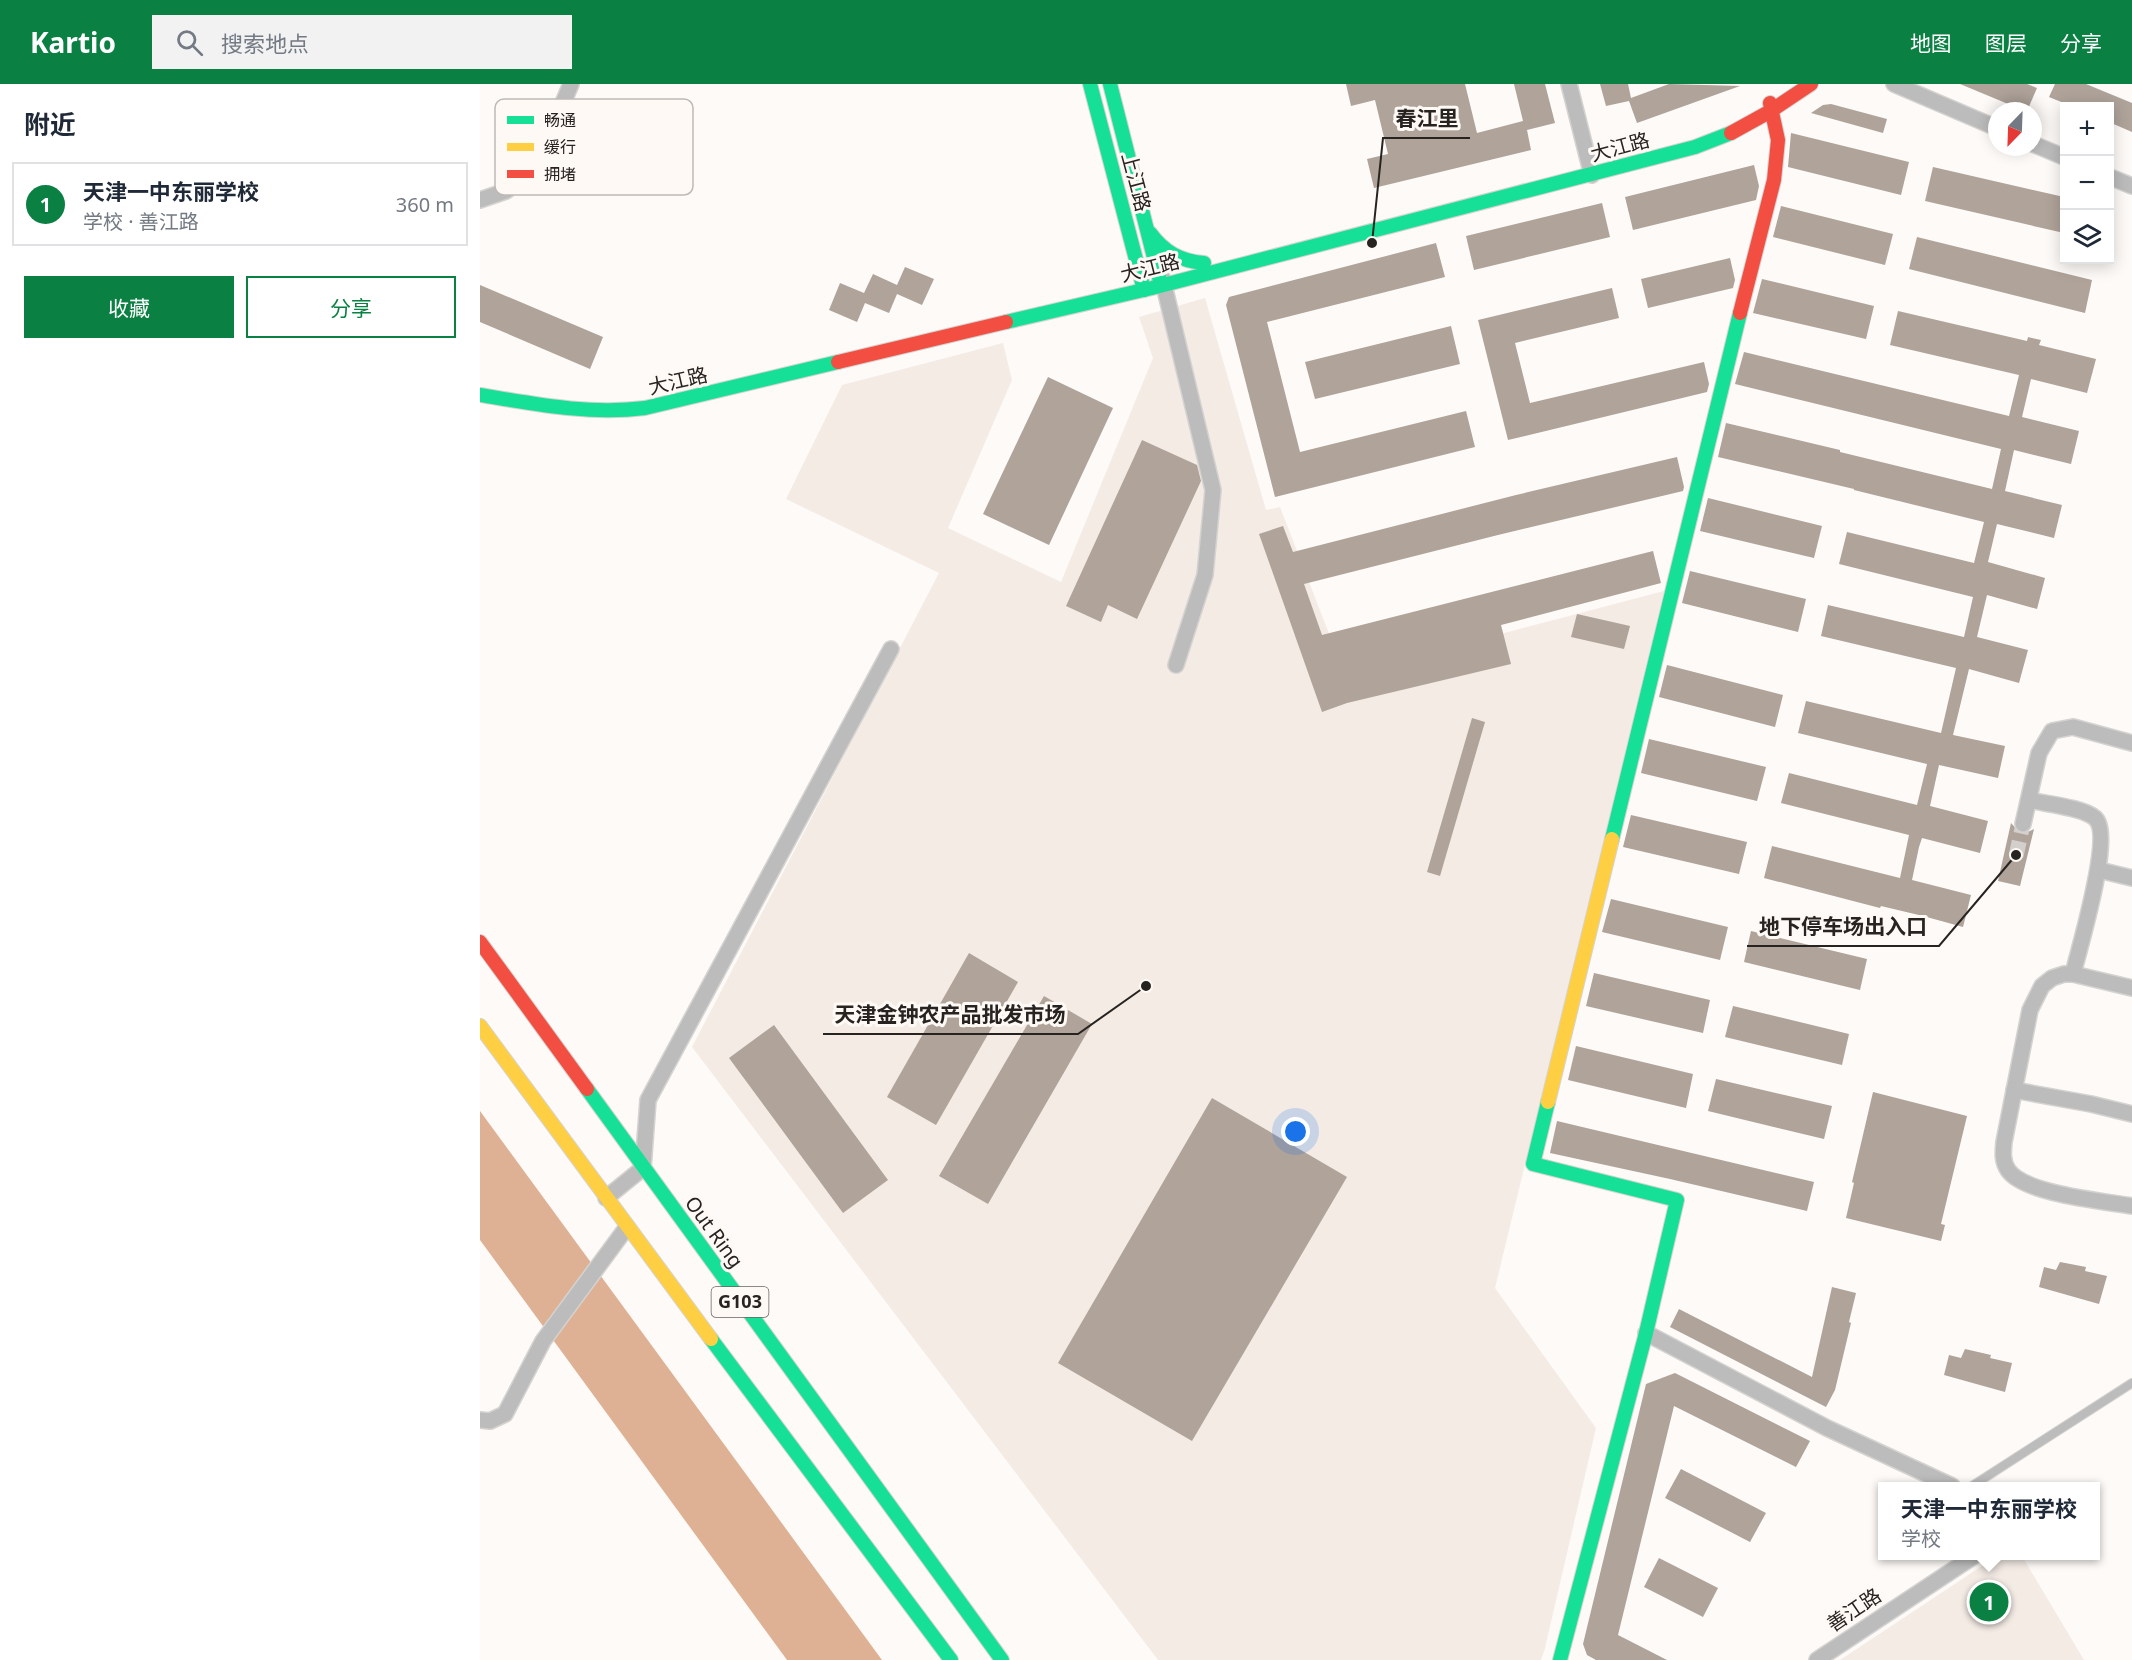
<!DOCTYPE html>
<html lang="zh">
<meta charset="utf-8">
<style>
:root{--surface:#fff;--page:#f2f2f3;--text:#1f2937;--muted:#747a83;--line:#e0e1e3;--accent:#0b8043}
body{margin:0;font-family:"Noto Sans","Noto Sans SC",sans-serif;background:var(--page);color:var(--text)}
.controls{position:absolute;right:18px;top:18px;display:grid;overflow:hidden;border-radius:0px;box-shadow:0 3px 15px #0003}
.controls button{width:54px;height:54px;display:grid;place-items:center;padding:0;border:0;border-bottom:2px solid var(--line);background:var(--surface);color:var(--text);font:30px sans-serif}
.compass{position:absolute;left:1508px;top:18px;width:54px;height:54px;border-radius:50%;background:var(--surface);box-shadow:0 3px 15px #0003;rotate:203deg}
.you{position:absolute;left:816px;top:1048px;width:21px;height:21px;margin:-15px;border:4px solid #fff;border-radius:50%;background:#1a73e8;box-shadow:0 0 0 9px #1a73e833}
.badge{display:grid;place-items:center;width:39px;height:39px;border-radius:50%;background:var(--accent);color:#fff;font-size:20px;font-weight:700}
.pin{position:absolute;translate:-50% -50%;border:3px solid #fff;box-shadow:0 2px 6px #0006}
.popup{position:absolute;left:1398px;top:1398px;width:222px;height:78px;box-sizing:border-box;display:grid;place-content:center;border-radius:0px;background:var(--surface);filter:drop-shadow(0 2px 4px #0005);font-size:20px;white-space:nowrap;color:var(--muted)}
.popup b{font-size:22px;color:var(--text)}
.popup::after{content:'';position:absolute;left:50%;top:100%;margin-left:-12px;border:12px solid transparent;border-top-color:var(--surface)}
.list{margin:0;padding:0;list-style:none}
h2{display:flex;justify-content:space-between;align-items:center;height:78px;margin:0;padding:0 24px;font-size:26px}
h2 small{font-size:20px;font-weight:400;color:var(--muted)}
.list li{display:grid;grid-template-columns:39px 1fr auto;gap:18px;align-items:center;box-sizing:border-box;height:84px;margin:0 12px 12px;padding:0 12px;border:2px solid var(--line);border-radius:0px}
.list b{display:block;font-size:22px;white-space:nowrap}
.list p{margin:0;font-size:20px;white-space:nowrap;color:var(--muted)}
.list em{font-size:20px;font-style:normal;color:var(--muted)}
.actions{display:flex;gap:12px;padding:18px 24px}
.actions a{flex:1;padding:14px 0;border:2px solid var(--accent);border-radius:0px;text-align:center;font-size:21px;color:var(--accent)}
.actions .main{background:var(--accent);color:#fff}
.icon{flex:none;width:33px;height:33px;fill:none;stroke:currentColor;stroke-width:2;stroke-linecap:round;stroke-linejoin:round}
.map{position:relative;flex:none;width:1652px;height:1576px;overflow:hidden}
header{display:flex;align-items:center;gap:36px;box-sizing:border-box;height:84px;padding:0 30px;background:var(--accent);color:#fff}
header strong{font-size:28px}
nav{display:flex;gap:33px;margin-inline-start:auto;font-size:21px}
.search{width:420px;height:54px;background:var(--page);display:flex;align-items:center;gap:15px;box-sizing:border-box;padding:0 21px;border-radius:0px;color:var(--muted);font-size:22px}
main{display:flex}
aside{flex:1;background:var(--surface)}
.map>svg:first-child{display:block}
.built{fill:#f4ebe5}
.water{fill:#dfb194}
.building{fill:#afa39a}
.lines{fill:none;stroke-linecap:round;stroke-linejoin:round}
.street-tunnel{stroke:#d2cfcc;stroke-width:15;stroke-dasharray:15 8;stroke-linecap:butt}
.lane-casing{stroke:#d5d3d1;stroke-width:10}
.street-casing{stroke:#d5d3d1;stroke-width:18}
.fast-casing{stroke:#d5d3d1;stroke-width:16}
.slow-casing{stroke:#d5d3d1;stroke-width:16}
.jam-casing{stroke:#d5d3d1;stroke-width:16}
.lane{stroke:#bcbcbc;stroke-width:8}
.street{stroke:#bcbcbc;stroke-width:15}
.fast{stroke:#16e098;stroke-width:14}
.slow{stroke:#ffcf43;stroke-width:14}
.jam{stroke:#f24e42;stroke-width:14}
.labels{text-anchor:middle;stroke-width:6;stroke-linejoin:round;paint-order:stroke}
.shield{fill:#fff9f5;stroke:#676361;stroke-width:1.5}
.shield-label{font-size:18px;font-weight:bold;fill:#262321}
.street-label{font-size:20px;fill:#262321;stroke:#fff9f5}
.key{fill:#fff9f5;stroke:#beb9b5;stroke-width:1.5}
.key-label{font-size:16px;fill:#262321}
.leader{fill:none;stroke:#262321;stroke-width:2}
.callout-dot{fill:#262321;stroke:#fff9f5;stroke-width:2}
.callout-label{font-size:21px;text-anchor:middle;font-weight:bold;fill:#262321;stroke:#fff9f5;stroke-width:6;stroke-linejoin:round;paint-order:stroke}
</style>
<header>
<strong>Kartio</strong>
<div class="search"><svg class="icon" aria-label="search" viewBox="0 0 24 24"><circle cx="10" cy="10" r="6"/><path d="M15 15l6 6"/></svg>搜索地点</div>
<nav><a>地图</a><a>图层</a><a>分享</a></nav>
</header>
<main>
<aside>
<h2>附近<small></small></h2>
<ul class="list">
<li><span class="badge">1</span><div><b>天津一中东丽学校</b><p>学校 · 善江路</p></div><em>360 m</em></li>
</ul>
<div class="actions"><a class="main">收藏</a><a>分享</a></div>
</aside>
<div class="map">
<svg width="1652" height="1576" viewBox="0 0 1652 1576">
<rect width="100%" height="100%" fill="#fdfaf7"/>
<g class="built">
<path d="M 725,214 L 786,426 L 800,423 L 865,591 L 1184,507 L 1015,1204 L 1116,1344 L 1065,1564 L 1061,1576 L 678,1576 L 212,963 L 459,489 L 306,415 L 362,301 L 523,259 L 532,296 L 468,444 L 581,498 L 673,274 L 659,233 Z"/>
<path d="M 1517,1472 L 1542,1472 L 1604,1576 L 1360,1576 Z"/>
</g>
<path class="water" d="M 0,1027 L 402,1576 L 307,1576 L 0,1156 Z"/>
<g class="building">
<path d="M 866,0 L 985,0 L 997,49 L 1043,37 L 1034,0 L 1065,0 L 1075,39 L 1047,46 L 1051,66 L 894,104 L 887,75 L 908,70 L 895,16 L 871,22 Z"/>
<path d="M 1120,0 L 1148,0 L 1151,14 L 1189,0 L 1260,2 L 1157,39 L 1149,17 L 1126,22 Z"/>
<path d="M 1480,0 L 1547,0 L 1557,4 L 1547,27 L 1545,27 Z"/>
<path d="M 1575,0 L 1606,0 L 1652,19 L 1652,48 L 1629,38 L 1629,22 L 1591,22 L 1569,13 Z"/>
<path d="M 1351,20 L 1407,35 L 1403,49 L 1331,29 L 1343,21 Z"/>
<path d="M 1311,49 L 1429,78 L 1421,111 L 1308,83 Z"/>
<path d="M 1274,81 L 1279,102 L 1276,116 L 1153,146 L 1145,113 Z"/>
<path d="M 1453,83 L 1584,113 L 1584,149 L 1445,117 Z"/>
<path d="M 1122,119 L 1130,153 L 994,186 L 986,152 Z"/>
<path d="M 1301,122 L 1413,150 L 1405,181 L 1293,153 Z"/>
<path d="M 1437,153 L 1612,196 L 1605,229 L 1429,185 Z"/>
<path d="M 956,159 L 965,193 L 787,238 L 820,368 L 986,327 L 995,363 L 795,413 L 746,221 L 749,213 Z"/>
<path d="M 1250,174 L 1255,196 L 1253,204 L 1168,224 L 1161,195 Z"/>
<path d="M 425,183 L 454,195 L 442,221 L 417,210 L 409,229 L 385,219 L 377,238 L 349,226 L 360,199 L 384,209 L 393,190 L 417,201 Z"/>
<path d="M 1282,195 L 1394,222 L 1386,255 L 1273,229 Z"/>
<path d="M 0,201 L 123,253 L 110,285 L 0,238 Z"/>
<path d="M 1132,204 L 1139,234 L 1035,259 L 1050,319 L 1224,278 L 1229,300 L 1227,308 L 1028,356 L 998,236 Z"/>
<path d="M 1418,227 L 1547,257 L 1548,253 L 1561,256 L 1559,261 L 1616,275 L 1607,309 L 1551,295 L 1542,333 L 1599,347 L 1591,380 L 1534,366 L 1525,407 L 1582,421 L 1574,454 L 1517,440 L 1508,478 L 1565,494 L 1557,525 L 1507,511 L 1497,553 L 1548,566 L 1539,599 L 1489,585 L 1473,651 L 1525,662 L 1518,694 L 1459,681 L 1450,722 L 1508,737 L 1500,769 L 1442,754 L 1439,763 L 1432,796 L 1491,811 L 1483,843 L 1443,832 L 1401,822 L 1400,824 L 1284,794 L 1292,762 L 1420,794 L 1429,751 L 1301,719 L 1309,689 L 1437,721 L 1447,680 L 1318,649 L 1326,617 L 1461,649 L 1476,584 L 1341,552 L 1348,521 L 1484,553 L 1493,513 L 1359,480 L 1367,448 L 1494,479 L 1504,438 L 1374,406 L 1374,405 L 1238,373 L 1246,339 L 1360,366 L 1360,368 L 1512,405 L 1521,365 L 1255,300 L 1264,268 L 1529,332 L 1539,291 L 1410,261 Z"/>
<path d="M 971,242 L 980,280 L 835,315 L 825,278 Z"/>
<path d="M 568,293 L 633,324 L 569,461 L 503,430 Z"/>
<path d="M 662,356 L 717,381 L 721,397 L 657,535 L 628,521 L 621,538 L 586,522 Z"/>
<path d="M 1197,373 L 1204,403 L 1203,407 L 1018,451 L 824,500 L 842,551 L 1173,467 L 1181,499 L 1021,541 L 1031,580 L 867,619 L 842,628 L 779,450 L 803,442 L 813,468 L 1036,411 Z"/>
<path d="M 1228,414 L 1342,442 L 1334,474 L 1220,447 Z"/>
<path d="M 1210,487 L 1326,515 L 1318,548 L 1202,519 Z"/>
<path d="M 1097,530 L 1150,542 L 1144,565 L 1091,553 Z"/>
<path d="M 1187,581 L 1303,611 L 1295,643 L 1179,613 Z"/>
<path d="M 992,634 L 1005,638 L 960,792 L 947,788 Z"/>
<path d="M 1169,655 L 1286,683 L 1277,717 L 1161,689 Z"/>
<path d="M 1151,731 L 1267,758 L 1259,790 L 1143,763 Z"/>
<path d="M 1531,739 L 1540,749 L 1546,749 L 1554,745 L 1540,802 L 1518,797 Z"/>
<path d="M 1131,815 L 1248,843 L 1240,876 L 1122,848 Z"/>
<path d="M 1271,847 L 1387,875 L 1380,906 L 1264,878 Z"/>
<path d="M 489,869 L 538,898 L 456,1041 L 407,1013 Z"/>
<path d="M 1114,889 L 1230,916 L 1223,949 L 1106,922 Z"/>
<path d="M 564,912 L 612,940 L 508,1120 L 459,1092 Z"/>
<path d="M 1253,922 L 1369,950 L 1362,981 L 1245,953 Z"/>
<path d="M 294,941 L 408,1096 L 363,1129 L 249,974 Z"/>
<path d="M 1096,962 L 1213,990 L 1206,1024 L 1088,996 Z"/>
<path d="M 1236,995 L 1352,1022 L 1344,1055 L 1228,1027 Z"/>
<path d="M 1393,1008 L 1487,1032 L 1461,1140 L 1465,1141 L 1461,1157 L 1366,1134 L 1374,1099 L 1372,1098 Z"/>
<path d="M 732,1014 L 867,1093 L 712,1357 L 578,1279 Z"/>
<path d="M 1077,1037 L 1334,1098 L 1327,1127 L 1190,1095 L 1070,1069 Z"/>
<path d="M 1580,1178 L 1606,1183 L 1605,1187 L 1627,1192 L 1619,1220 L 1559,1203 L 1564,1183 L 1576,1186 Z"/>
<path d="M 1352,1203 L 1376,1209 L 1369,1238 L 1371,1239 L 1355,1306 L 1346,1323 L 1190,1243 L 1199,1225 L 1332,1293 Z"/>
<path d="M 1485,1265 L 1511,1271 L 1510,1274 L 1532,1279 L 1525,1308 L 1464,1291 L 1469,1271 L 1481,1274 Z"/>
<path d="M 1195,1289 L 1330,1357 L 1316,1383 L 1194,1322 L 1138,1551 L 1187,1576 L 1116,1576 L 1107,1571 L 1103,1560 L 1166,1300 Z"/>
<path d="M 1201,1385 L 1286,1429 L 1270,1458 L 1185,1414 Z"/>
<path d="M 1179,1474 L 1238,1504 L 1223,1533 L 1164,1503 Z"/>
</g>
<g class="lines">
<path class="street-tunnel" d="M 1536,772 L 1543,740"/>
<defs>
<path id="lane" d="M 1492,1402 L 1652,1299"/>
<g id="street">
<path d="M 1089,0 L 1112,91"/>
<path d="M 1414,0 L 1517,44"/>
<path d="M 1553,60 L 1584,73"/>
<path d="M 1630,93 L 1652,102"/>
<path d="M 0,116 L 26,107 L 56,83 L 91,0"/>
<path d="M 682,193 L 733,406 L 725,491 L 696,581"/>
<path d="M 1549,716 C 1565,720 1603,723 1615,734 C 1634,751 1599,864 1593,890"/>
<path d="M 1543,740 L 1559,669 L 1572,647 L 1593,643 L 1652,659"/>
<path d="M 1619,786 L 1652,794"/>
<path d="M 1652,904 L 1593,890 L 1584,890 L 1572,894 L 1562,902 L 1550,926 L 1524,1058 C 1523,1068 1522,1077 1528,1086 C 1544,1110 1623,1117 1652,1122"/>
<path d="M 1534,1006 L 1611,1020 L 1652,1030"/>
<path d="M 126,1114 L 163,1084 L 168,1016 L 411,565"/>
<path d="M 1166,1249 L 1347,1344 L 1472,1402"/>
<path d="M 0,1336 L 10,1337 L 25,1330 L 63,1257 L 147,1143"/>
<path d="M 1337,1576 L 1494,1472"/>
</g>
<g id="fast">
<path d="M 610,0 L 664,206"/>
<path d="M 630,0 L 681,201"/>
<path d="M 670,149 C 684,168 700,177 724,179"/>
<path d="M 526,238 L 672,204 L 1215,63 L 1251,49"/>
<path d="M 0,311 C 55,320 109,331 165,324 L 358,278"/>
<path d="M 1132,755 L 1260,229"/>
<path d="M 107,1005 L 522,1576"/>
<path d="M 1068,1018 L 1053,1080 L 1197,1116 L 1166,1249 L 1080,1576"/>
<path d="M 231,1255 L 471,1576"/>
</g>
<g id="slow">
<path d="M 0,942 L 231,1255"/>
<path d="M 1068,1018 L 1132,755"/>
</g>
<g id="jam">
<path d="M 1251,49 L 1289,28 L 1331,0"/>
<path d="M 1260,229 L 1294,96 L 1298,56 L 1290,19"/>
<path d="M 358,278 L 526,238"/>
<path d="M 0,858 L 107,1005"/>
</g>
</defs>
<use href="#lane" class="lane-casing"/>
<use href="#street" class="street-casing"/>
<use href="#fast" class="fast-casing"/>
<use href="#slow" class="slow-casing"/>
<use href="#jam" class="jam-casing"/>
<use href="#lane" class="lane"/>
<use href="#street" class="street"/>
<use href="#fast" class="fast"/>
<use href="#slow" class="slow"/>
<use href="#jam" class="jam"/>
</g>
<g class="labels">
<rect class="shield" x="231.5" y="1203" width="57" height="30" rx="4.5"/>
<g class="shield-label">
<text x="260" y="1224">G103</text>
</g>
<g class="street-label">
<text transform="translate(1140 63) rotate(-15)" y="7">大江路</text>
<text transform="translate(656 98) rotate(75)" y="7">上江路</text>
<text transform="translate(670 184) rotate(-14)" y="7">大江路</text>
<text transform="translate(198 297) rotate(-13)" y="7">大江路</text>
<text transform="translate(234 1148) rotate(54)" y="7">Out Ring</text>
<text transform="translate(1374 1526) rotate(-34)" y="7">善江路</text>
</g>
</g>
<rect x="15" y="15" width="198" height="96" rx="9" class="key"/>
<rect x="27" y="32" width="27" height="8" fill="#16e098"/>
<rect x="27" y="59" width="27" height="8" fill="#ffcf43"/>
<rect x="27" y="86" width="27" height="8" fill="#f24e42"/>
<g class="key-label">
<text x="64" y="42">畅通</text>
<text x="64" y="69">缓行</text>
<text x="64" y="96">拥堵</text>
</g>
<path class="leader" d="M892 159L903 54H990M1536 771L1459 862H1267M666 902L598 950H343"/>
<g class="callout-dot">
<circle cx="892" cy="159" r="6"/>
<circle cx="1536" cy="771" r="6"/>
<circle cx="666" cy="902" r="6"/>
</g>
<g class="callout-label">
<text x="947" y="42">春江里</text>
<text x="1363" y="850">地下停车场出入口</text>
<text x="470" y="938">天津金钟农产品批发市场</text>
</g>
</svg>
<div class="controls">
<button>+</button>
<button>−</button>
<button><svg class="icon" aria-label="layers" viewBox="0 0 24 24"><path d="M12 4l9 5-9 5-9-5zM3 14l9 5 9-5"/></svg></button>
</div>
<svg class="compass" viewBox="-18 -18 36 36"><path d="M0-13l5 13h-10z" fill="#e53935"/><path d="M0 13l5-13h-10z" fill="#747a83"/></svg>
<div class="you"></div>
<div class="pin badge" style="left:1509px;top:1518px">1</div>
<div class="popup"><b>天津一中东丽学校</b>学校</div>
</div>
</main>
